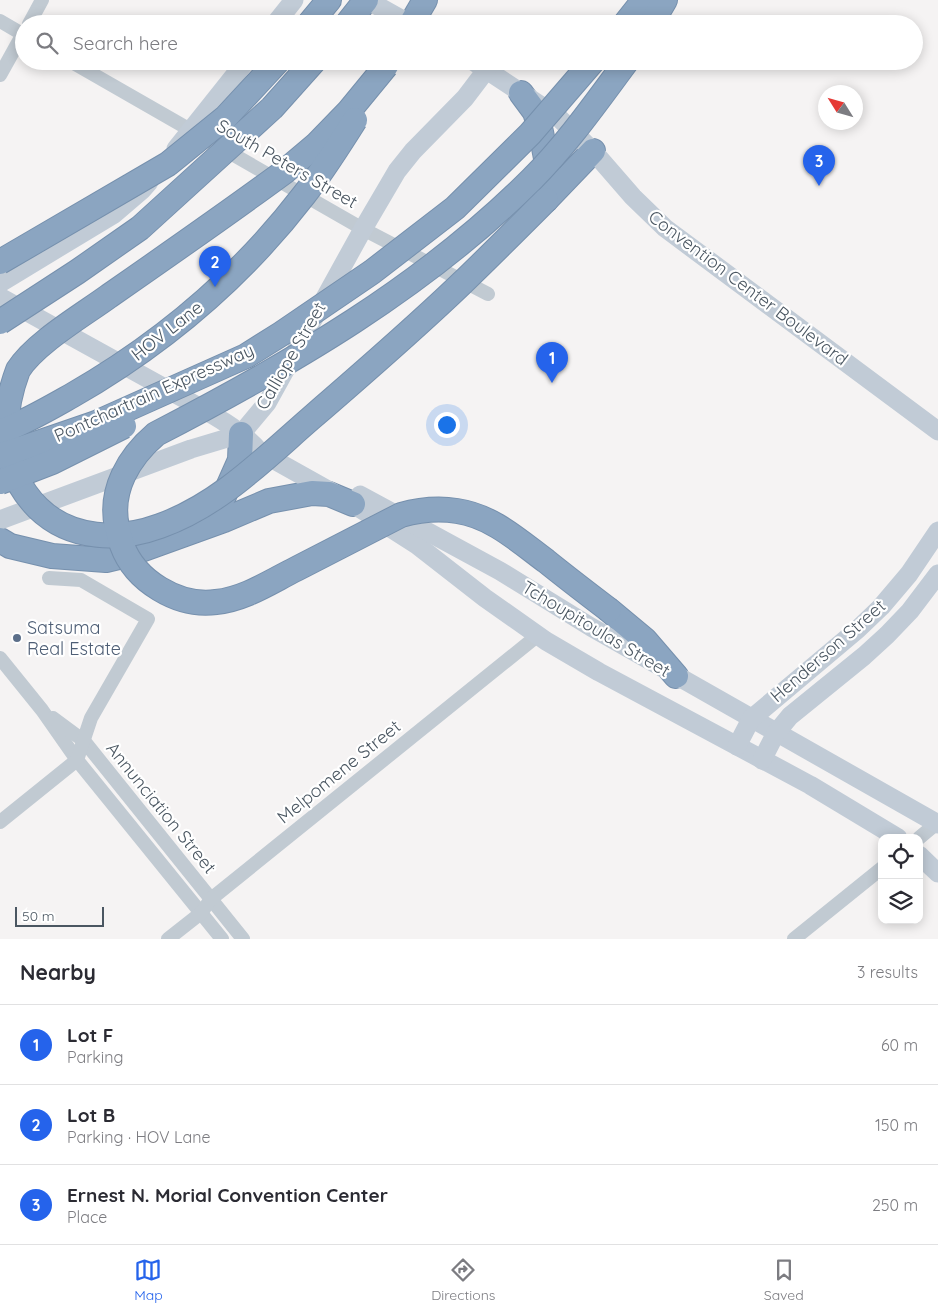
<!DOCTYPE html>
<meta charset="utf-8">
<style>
:root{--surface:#fff;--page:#f2f2f3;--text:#2b2b33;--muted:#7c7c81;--line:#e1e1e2;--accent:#2563eb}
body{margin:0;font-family:Quicksand,sans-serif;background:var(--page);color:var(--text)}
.controls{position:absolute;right:15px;bottom:15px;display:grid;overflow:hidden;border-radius:10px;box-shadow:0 2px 12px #0003}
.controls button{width:45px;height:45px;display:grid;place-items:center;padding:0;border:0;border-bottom:1px solid var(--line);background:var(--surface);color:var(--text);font:25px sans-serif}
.compass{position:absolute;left:818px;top:85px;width:45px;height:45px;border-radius:50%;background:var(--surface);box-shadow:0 2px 12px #0003;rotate:307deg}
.scale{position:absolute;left:15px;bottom:12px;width:89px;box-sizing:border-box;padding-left:5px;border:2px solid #4a5661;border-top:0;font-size:14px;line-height:18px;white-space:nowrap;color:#4a5661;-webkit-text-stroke:4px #fff;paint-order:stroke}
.you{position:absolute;left:446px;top:424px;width:18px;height:18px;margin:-12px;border:4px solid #fff;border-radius:50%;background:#1a73e8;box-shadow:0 0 0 8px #1a73e833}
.badge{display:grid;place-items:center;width:32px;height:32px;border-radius:50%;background:var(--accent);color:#fff;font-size:16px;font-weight:700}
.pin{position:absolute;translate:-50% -41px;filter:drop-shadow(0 1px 2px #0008)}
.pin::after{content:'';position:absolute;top:26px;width:18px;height:15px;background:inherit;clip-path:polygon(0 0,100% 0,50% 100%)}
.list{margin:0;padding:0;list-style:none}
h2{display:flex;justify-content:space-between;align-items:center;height:65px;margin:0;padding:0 20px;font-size:21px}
h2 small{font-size:16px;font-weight:400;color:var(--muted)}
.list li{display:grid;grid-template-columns:32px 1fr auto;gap:15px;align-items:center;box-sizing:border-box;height:80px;padding:0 20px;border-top:1px solid var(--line)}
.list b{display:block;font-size:19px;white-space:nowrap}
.list p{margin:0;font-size:16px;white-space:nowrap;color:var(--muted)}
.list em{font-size:16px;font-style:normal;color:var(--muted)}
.icon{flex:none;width:28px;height:28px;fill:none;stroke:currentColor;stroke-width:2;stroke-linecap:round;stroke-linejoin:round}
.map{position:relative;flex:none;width:938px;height:939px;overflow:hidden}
.search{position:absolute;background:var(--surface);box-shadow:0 2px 12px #0003;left:15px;right:15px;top:15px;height:55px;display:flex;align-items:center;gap:12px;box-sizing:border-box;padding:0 18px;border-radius:28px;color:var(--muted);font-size:19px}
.sheet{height:305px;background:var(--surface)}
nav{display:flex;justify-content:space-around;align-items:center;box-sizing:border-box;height:70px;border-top:1px solid var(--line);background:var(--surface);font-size:14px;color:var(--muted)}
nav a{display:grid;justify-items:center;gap:2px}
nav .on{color:var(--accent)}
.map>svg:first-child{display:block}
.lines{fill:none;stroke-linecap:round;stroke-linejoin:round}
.highway-casing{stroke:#7690ad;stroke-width:26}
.street{stroke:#c1cad2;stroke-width:14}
.secondary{stroke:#c1cbd6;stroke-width:19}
.highway{stroke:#8ba5c1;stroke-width:24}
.highway-bridge-casing{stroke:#7690ad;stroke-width:26;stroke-linecap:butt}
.highway-bridge{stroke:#8ba5c1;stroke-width:24}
.service-dot{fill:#5c6f8a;stroke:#fff;stroke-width:2}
.labels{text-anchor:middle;stroke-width:4.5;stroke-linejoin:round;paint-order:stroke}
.street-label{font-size:18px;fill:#4a5661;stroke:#fff}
.service-label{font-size:18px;fill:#4e5e75;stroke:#fff;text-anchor:start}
</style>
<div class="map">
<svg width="938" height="939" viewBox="0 0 938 939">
<rect width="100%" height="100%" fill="#f5f3f3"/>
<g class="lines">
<defs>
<g id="highway">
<path d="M 309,24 L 329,0"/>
<path d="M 347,24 L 366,0"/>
<path d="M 411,24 L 425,0"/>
<path d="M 625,24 L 644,0"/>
<path d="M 651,24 L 665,0"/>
<path d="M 521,93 L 535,112 L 541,132 L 550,179 L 546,200"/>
<path d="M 546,200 L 593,151"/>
<path d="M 224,496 L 240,460 L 241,434"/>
<path d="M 0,540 L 10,546 L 52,556 L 106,560 L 127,555 L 224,520 L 269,501 L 312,493 L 329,494 L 353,504"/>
<path d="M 609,610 L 645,640 L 676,676"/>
</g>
</defs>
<use href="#highway" class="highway-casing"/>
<g class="street">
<path d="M 0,21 L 24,35"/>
<path d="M 29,24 L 42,0"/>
<path d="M 70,61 L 363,229 L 488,294"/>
<path d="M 0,75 L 24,32"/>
<path d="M 0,658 L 42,710 L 77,760 L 222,939"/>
<path d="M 53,718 L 84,741 L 243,939"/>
<path d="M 0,822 L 77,760 L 91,718 L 148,619 L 81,580 L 49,578"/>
<path d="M 919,838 L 937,823"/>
<path d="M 168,939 L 201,913 L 211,899 L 537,636"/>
<path d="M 794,939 L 882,868"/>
</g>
<g class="secondary">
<path d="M 367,0 L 410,24"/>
<path d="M 275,24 L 294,0"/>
<path d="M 473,61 L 558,117 L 593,151 L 633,197 L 665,228 L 938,431"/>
<path d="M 176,149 L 246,61"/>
<path d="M 0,283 L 114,214 L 142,190 L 149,182"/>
<path d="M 0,297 C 54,327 109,357 163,387 C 191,403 241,427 260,452 L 353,504 L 417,545 L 485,598 L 546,641 L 599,672 L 810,785 L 898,838"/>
<path d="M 360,495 L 500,571 L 591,627 L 938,824"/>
<path d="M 0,520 L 191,449 L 241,434 L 267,403 L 363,229 L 397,171 L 413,151 L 465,98 L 487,69"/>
<path d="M 737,746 L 751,719 L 858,629 L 881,607 L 909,574 L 938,531"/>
<path d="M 762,760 L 776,733 L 790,716 L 864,656 L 887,635 L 910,611 L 938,574"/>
<path d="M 919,855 L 938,873"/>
</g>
<use href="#highway" class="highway"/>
<defs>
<g id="highway-bridge">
<path d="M 386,66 L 349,111 L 316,145 L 284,172 C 227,214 168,255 109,296 C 83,315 35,343 18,370 C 0,418 0,470 38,508 C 71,540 119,541 160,526 C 219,505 264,459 310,419 C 361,375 413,330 462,283 C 490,256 518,228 546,200"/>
<path d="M 0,262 L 168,164 L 226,117 L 278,61"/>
<path d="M 0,322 L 77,272 L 140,228 L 272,108 L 314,61"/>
<path d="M 0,432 C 24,423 48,409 71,396 C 160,345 241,277 304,195 C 323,171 339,145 355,120"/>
<path d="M 0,456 L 96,423 L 246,356 L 281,334 L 372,272 L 455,208 L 530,134 L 593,61"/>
<path d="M 0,482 L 52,462 L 124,426"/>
<path d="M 609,610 C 588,594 567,578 546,561 C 519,541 492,516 457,511 C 438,508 419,510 401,515 C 366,533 331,551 296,569 C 270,582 245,599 216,602 C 178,607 135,581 122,545 C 120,540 119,533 117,527 C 109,490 129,457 156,434 C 291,364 424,287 532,179 C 568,143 597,101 627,61"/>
</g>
</defs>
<use href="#highway-bridge" class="highway-bridge-casing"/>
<use href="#highway-bridge" class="highway-bridge"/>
</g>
<circle class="service-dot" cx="17" cy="638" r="5"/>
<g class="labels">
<g class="street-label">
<text transform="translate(287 164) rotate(30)" y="6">South Peters Street</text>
<text transform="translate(748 288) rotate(37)" y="6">Convention Center Boulevard</text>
<text transform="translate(167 331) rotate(-38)" y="6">HOV Lane</text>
<text transform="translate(291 356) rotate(-60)" y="6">Calliope Street</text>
<text transform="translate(154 393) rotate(-24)" y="6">Pontchartrain Expressway</text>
<text transform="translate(596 629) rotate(31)" y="6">Tchoupitoulas Street</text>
<text transform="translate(828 651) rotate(-41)" y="6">Henderson Street</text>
<text transform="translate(339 772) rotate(-39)" y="6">Melpomene Street</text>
<text transform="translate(161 808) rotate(51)" y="6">Annunciation Street</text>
</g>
<g class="service-label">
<text x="27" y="634">Satsuma<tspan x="27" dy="21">Real Estate</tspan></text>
</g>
</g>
</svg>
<div class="controls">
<button><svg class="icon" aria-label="locate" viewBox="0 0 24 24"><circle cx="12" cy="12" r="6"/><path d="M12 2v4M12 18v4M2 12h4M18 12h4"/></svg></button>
<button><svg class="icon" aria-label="layers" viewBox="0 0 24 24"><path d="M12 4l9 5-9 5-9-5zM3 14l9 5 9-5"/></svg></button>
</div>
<svg class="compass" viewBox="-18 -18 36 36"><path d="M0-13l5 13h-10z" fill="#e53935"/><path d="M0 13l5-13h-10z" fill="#7c7c81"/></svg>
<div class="scale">50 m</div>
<div class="you"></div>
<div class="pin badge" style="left:552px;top:383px">1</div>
<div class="pin badge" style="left:215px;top:287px">2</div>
<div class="pin badge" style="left:819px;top:186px">3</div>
<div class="search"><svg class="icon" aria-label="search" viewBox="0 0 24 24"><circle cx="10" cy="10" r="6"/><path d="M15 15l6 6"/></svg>Search here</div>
</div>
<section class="sheet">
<h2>Nearby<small>3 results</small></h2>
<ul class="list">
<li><span class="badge">1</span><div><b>Lot F</b><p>Parking</p></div><em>60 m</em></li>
<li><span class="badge">2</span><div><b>Lot B</b><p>Parking · HOV Lane</p></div><em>150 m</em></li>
<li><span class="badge">3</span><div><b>Ernest N. Morial Convention Center</b><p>Place</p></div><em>250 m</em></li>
</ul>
</section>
<nav>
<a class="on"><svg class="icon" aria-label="map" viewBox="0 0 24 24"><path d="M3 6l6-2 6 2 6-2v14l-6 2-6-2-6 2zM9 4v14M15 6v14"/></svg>Map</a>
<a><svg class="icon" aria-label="directions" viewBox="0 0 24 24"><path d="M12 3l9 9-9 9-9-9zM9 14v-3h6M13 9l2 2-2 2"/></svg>Directions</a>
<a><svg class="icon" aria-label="saved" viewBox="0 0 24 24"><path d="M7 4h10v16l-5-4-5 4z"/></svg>Saved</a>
</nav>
